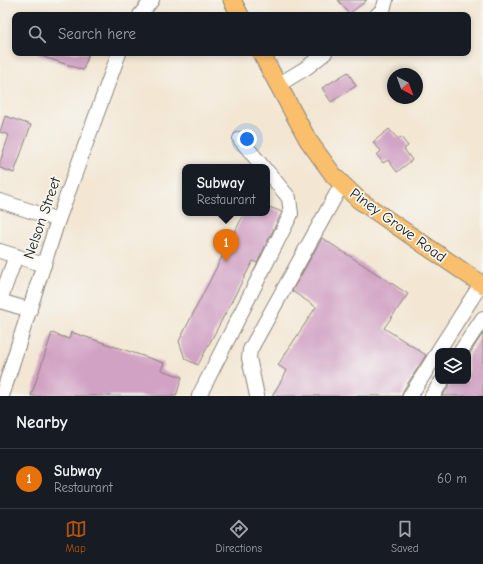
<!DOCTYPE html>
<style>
:root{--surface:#171b24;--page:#242831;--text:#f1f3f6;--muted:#9ea1a6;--line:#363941;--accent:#b45309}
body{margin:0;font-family:"Comic Neue",sans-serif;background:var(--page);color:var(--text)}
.controls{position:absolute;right:12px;bottom:12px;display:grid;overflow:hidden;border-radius:8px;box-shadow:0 2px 6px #0003}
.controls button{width:36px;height:36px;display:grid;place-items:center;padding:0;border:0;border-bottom:1px solid var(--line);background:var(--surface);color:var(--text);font:20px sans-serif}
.compass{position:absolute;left:387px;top:68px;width:36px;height:36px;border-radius:50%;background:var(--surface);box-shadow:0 2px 6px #0003;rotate:139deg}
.you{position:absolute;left:247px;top:139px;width:14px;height:14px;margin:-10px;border:3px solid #fff;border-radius:50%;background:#1a73e8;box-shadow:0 0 0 6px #1a73e833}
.badge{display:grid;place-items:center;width:26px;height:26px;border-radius:50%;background:var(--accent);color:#fff;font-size:13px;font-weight:700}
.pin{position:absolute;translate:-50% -33px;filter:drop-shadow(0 1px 2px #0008)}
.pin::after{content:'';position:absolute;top:21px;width:14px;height:12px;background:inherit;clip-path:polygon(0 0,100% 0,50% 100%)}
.popup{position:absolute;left:182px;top:164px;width:88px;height:52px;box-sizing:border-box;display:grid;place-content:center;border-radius:8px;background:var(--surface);filter:drop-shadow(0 1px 3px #0005);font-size:13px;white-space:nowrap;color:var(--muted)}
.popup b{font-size:15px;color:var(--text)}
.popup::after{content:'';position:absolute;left:50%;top:100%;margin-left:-8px;border:8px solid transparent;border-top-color:var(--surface)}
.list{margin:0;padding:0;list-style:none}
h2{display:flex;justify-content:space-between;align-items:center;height:52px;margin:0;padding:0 16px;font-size:17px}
h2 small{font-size:13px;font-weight:400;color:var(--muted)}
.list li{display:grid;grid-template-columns:26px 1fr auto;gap:12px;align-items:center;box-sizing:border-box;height:60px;padding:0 16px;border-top:1px solid var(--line)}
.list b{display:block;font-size:15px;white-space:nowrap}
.list p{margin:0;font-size:13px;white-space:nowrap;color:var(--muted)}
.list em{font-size:13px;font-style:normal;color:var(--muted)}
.icon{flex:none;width:22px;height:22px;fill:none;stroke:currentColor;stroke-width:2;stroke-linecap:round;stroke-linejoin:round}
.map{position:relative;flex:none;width:483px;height:396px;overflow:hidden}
.search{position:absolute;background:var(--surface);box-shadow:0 2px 6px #0003;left:12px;right:12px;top:12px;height:44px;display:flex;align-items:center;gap:10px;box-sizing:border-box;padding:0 14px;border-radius:8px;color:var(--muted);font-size:15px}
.sheet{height:112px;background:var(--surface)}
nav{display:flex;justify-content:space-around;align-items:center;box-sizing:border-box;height:56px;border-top:1px solid var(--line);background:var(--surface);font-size:11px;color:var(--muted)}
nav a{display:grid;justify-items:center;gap:2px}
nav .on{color:var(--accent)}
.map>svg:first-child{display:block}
.building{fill:#d1a2c4}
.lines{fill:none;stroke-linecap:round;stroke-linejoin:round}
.minor-casing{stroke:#888278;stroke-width:16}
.major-casing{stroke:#888278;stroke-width:19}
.minor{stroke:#fff;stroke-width:14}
.major{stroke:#f9bf6c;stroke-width:17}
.labels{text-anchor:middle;stroke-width:3.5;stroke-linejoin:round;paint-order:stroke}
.street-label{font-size:15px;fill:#1c1c1c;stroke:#f6f6f2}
</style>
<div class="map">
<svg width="483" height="396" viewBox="0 0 483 396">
<rect width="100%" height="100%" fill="#f6f6f2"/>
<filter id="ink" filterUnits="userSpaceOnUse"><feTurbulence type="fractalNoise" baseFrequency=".025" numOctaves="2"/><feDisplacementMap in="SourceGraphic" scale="8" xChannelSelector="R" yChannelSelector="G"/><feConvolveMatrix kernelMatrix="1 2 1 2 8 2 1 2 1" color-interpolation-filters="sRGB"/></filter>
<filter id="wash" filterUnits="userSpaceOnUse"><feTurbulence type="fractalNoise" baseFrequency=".012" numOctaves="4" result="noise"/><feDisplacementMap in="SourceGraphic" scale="16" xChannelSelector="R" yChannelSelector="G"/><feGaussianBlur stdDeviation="0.9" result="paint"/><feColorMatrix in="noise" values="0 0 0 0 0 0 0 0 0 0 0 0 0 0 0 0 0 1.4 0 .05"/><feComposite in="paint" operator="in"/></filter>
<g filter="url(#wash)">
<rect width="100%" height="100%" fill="#f3e7d4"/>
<g id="blocks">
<g class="building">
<path d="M 338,0 L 367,0 L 349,14 Z"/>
<path d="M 38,53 L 89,53 L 83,70 L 38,55 Z"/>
<path d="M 348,72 L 356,86 L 331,102 L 322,88 Z"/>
<path d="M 5,116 L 31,125 L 14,173 L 0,168 L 0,162 L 9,135 L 0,132 Z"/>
<path d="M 389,129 L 398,139 L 401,137 L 408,146 L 404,149 L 412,160 L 397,172 L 388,160 L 383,163 L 377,155 L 381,151 L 373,142 Z"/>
<path d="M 267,206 L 282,212 L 257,263 L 253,261 L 198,365 L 185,359 L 179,341 L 226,249 L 222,247 L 229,230 L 235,232 L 244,213 L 267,213 Z"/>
<path d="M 322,238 L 408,294 L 384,328 L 426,355 L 403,391 L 402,396 L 272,396 L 287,371 L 278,365 L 316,307 L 292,291 Z"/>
<path d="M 71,332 L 164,363 L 161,370 L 182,377 L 176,396 L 31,396 L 52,333 L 69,339 Z"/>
<path d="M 483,333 L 483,396 L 442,396 L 449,386 L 450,381 L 468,381 L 468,356 Z"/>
</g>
</g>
</g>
<g filter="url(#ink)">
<use href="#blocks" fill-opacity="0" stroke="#888278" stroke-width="1"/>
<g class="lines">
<defs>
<g id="minor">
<path d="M 140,15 L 152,0"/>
<path d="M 377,15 L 383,10 L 386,0"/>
<path d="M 278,85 L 306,68 L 325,53"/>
<path d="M 240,139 L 263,167"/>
<path d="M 0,201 L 58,220"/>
<path d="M 0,251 L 44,265"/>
<path d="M 0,300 L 16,256"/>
<path d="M 0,301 L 30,310"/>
<path d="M 438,351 L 481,284"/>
<path d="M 461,351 L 483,318"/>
<path d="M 2,396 L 58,220 L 119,53"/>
<path d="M 199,396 L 291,214 L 289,198 L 267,171"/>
<path d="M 257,396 L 249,358 L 250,350 L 342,184"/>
<path d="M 410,396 L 438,352"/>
<path d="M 432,396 L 442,381"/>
</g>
<g id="major">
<path d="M 232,0 L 240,15"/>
<path d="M 261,53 L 308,140 L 334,176 L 359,200 L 483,285"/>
</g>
</defs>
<use href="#minor" class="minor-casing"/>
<use href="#major" class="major-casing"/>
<use href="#minor" class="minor"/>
<use href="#major" class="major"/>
</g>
</g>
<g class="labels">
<g class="street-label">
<text transform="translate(42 218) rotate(-71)" y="5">Nelson Street</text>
<text transform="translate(398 225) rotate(36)" y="5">Piney Grove Road</text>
</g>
</g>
</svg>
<div class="controls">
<button><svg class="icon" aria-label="layers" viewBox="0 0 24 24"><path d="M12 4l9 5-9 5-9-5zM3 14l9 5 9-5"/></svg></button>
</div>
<svg class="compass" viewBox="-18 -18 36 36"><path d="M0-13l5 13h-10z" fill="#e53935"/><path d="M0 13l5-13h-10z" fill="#9ea1a6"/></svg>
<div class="you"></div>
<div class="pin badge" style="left:226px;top:262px;background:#e8710a">1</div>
<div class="popup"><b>Subway</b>Restaurant</div>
<div class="search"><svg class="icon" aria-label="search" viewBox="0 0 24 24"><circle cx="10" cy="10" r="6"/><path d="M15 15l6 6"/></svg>Search here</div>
</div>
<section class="sheet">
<h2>Nearby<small></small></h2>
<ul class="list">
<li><span class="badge" style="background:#e8710a">1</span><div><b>Subway</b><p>Restaurant</p></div><em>60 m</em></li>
</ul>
</section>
<nav>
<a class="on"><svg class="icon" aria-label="map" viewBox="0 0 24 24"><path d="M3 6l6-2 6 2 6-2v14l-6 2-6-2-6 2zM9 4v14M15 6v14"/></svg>Map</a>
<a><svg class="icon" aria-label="directions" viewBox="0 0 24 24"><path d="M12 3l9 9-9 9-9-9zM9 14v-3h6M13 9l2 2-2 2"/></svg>Directions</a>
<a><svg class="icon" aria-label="saved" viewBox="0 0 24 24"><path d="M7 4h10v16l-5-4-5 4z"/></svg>Saved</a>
</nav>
